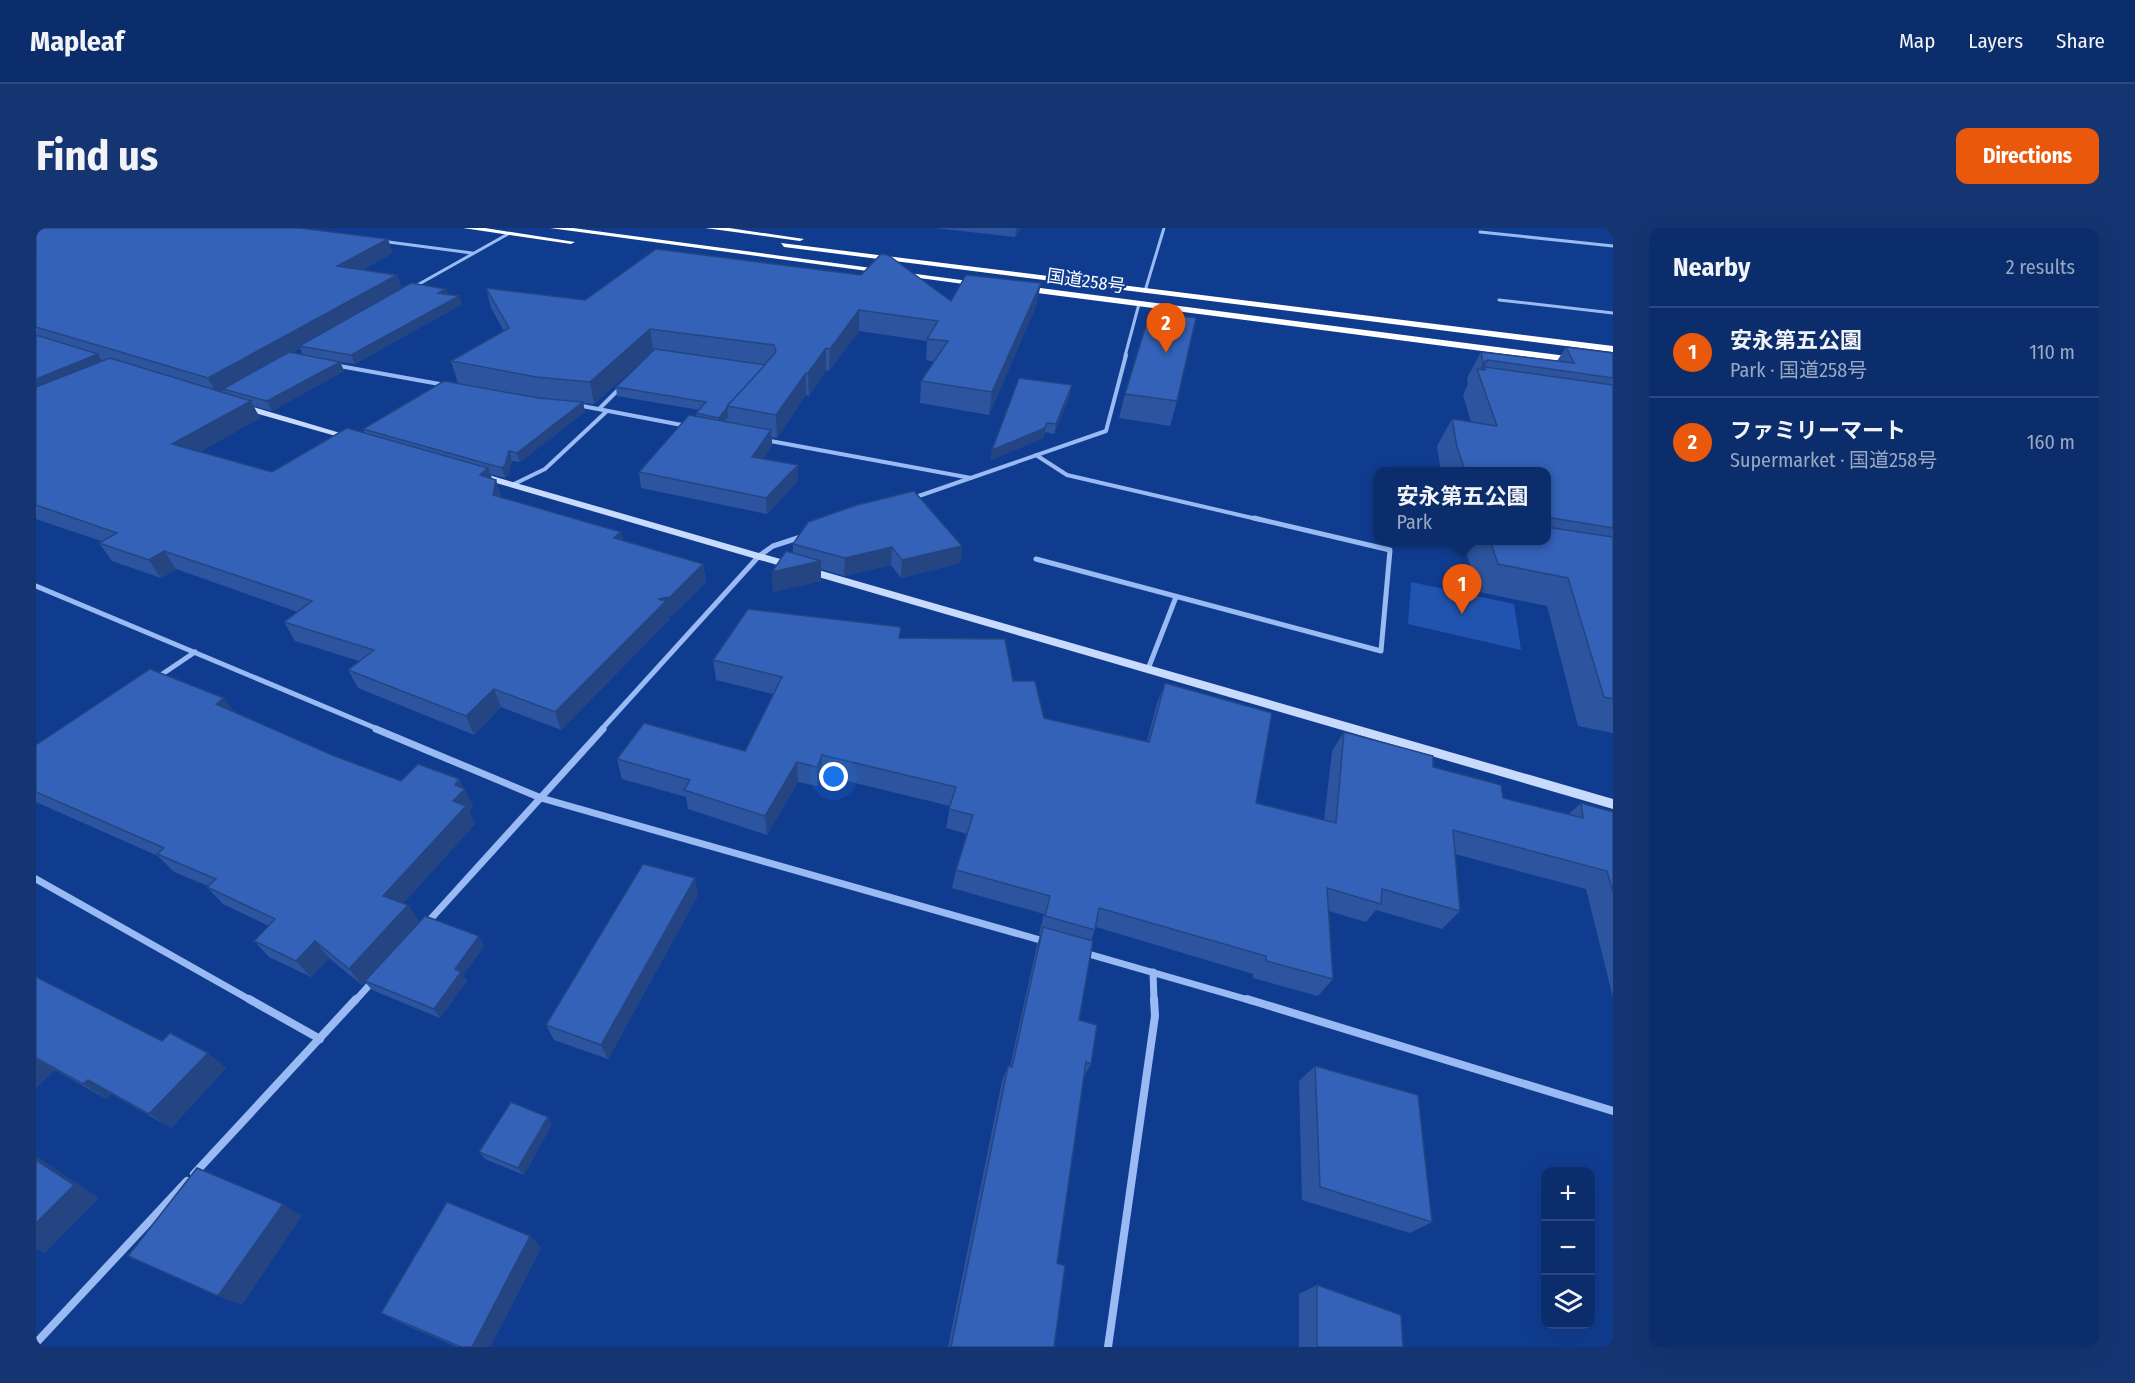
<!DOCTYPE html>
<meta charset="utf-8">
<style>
:root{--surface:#0c2d6c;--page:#153572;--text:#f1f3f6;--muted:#9aa8c2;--line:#2c497f;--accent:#ea580c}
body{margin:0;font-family:"Fira Sans Condensed","Noto Sans JP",sans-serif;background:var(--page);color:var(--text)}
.controls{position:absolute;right:18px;bottom:18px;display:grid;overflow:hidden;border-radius:12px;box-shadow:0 6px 24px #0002}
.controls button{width:54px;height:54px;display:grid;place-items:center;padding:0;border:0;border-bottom:2px solid var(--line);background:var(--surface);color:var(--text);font:30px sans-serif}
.you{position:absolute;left:798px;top:549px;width:21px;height:21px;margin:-15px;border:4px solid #fff;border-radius:50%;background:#1a73e8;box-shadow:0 0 0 9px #1a73e833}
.badge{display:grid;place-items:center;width:39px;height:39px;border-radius:50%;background:var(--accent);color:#fff;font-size:20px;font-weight:700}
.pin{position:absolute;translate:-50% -50px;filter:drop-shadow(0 2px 3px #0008)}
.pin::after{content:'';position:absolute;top:32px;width:21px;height:18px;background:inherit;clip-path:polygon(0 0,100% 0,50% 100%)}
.popup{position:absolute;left:1338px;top:239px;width:177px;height:78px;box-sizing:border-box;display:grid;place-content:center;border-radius:12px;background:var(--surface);filter:drop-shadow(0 2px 4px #0005);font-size:20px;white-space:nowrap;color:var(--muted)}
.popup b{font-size:22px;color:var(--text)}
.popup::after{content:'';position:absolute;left:50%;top:100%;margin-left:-12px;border:12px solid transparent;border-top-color:var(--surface)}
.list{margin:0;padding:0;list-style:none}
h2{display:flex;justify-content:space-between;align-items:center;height:78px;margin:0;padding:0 24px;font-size:26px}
h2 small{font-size:20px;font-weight:400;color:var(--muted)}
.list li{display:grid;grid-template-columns:39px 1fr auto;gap:18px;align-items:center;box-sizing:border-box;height:90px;padding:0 24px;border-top:2px solid var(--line)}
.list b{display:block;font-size:22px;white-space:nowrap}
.list p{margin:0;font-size:20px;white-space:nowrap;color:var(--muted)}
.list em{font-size:20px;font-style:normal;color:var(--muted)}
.icon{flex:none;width:33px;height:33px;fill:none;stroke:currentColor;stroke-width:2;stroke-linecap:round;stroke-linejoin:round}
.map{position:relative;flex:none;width:1577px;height:1119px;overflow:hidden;border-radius:12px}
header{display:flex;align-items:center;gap:36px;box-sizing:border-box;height:84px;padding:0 30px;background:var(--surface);border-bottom:2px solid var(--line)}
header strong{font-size:28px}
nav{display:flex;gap:33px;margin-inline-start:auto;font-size:21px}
.intro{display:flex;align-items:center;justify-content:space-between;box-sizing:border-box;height:144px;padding:0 36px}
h1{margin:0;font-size:42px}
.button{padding:15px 27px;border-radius:12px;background:var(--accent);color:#fff;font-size:21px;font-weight:700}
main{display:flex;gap:36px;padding:0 36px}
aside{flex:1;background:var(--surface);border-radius:12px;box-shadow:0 6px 24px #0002}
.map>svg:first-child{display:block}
.green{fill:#2154b0}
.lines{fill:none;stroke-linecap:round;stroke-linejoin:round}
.street-far4{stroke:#9abaf3;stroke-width:3}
.street-far3{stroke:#9abaf3;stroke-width:4}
.street-far2{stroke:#9abaf3;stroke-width:5}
.street-far1{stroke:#9abaf3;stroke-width:7}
.street{stroke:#9abaf3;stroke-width:8}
.secondary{fill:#c9dbfd;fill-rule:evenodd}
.highway{fill:#fff;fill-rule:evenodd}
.wall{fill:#2d549e;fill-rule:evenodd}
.shaded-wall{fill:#244581}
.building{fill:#3462b8;stroke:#244581;stroke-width:1.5}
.labels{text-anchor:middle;stroke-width:4.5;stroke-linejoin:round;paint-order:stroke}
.far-street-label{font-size:18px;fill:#fff;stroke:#103c90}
</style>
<header>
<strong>Mapleaf</strong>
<nav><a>Map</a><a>Layers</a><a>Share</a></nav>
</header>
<div class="intro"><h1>Find us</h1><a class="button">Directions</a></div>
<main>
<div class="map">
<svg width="1577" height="1119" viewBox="0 0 1577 1119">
<rect width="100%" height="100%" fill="#103c90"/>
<path class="green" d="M 1375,354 L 1478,376 L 1485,422 L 1372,396 Z"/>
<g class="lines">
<g class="street-far4">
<path d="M 1444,4 L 1577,18"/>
<path d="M 345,13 L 436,25"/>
<path d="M 376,60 L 472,6"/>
<path d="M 1109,63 L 1128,0"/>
<path d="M 1463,72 L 1577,85"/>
<path d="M 1089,128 L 1103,76"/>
</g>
<g class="street-far3">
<path d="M 298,137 L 409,157"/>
<path d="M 541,177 L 651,198"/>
<path d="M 563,181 L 586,158"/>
<path d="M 729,212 L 935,250"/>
<path d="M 1000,227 L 1031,247 L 1225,292"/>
<path d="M 476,257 L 509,241 L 571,183"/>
<path d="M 877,270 L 1070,203 L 1090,127"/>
</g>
<g class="street-far2">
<path d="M 1000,331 L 1345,423 L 1354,322 L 1218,290"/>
<path d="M 0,358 L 344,502"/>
<path d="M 1112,441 L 1140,369"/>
<path d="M 122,449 L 159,424"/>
<path d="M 565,502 L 723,328 L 737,318 L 768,308"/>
</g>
<g class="street-far1">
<path d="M 340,501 L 505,570 L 1011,714"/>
<path d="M 0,651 L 216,773"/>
<path d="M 391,695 L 567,501"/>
<path d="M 1049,725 L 1216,773"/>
<path d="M 1117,744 L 1118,773"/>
<path d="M 319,773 L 337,753"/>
</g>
<g class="street">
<path d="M 213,771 L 284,811"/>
<path d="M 1211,771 L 1577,883"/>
<path d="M 158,946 L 320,771"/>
<path d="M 0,1115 L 151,953"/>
<path d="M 1072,1119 L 1119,788 L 1118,771"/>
</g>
<g class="secondary">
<path d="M 201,176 L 207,176 L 321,210 L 314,212 L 201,180 Z"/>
<path d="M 443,246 L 449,246 L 1577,571 L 1577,581 L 443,250 Z"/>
</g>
<g class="highway">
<path d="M 427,0 L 449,0 L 539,14 L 535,16 Z"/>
<path d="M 514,0 L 537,0 L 955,56 L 950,59 Z"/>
<path d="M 669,0 L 693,0 L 768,11 L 764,13 Z"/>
<path d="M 745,15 L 1577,118 L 1577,124 L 748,19 Z"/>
<path d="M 981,57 L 1577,134 L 1577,140 L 978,62 L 976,60 Z"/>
</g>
</g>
<g class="wall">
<path d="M 0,0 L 357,25 L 326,42 L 361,47 L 366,61 L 410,61 L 412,66 L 423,68 L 426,76 L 319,136 L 304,134 L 308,143 L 236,183 L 217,178 L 224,190 L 163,224 L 236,244 L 329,205 L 327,201 L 422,155 L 415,133 L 468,103 L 455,80 L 450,60 L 549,72 L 915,73 L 1001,76 L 953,187 L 884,175 L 885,153 L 899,134 L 890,132 L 891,113 L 823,103 L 793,143 L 790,142 L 773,168 L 770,167 L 741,210 L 736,209 L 736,217 L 727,231 L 762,253 L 731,286 L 605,260 L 603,244 L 660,188 L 660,185 L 663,182 L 581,168 L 580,159 L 615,124 L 558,176 L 547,175 L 549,184 L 484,234 L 476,233 L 472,247 L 469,250 L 454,246 L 466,270 L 587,312 L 667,336 L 670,354 L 637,387 L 633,388 L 634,391 L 525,502 L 465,479 L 438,507 L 322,460 L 312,442 L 323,433 L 259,413 L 248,394 L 262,384 L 140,341 L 125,350 L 76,333 L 63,315 L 65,313 L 0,291 ZM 264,120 L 267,127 L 255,125 Z"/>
<path d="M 899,0 L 985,0 L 979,9 Z"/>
<path d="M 1530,119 L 1577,125 L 1577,505 L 1542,498 L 1511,378 L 1443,364 L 1426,312 L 1510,312 L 1510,243 L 1405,243 L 1401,218 L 1416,191 L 1435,194 L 1427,167 L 1432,156 L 1431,150 L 1445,124 L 1521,133 Z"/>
<path d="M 1089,166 L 1141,173 L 1134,198 L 1083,190 Z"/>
<path d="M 1034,167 L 1018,206 L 1009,204 L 1007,210 L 955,232 L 956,222 Z"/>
<path d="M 757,316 L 926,318 L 924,335 L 865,350 L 855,337 L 808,348 L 785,341 L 785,353 L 737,364 L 736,344 L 757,325 Z"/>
<path d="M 864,410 L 977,453 L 1008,490 L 1111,513 L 1121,475 L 1129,455 L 1220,575 L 1288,592 L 1296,523 L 1308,504 L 1397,539 L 1467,570 L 1533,586 L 1545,575 L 1577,584 L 1577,770 L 1550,661 L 1419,626 L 1424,683 L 1406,701 L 1340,682 L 1330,694 L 1293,683 L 1297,751 L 1282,768 L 1217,750 L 1217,746 L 1060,699 L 1055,713 L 1043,792 L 1055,836 L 1047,850 L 1021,1035 L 1018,1119 L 912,1119 L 966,853 L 972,838 L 974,838 L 1001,717 L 1004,707 L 1003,706 L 1008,686 L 916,660 L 920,642 L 931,606 L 910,600 L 914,578 L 786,547 L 781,558 L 762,554 L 731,607 L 652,581 L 650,569 L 586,551 L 581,531 L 709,523 L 737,466 L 680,452 L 677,432 Z"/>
<path d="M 198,484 L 296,527 L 365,553 L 423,551 L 437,578 L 433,583 L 439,596 L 367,675 L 372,677 L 383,694 L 448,718 L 427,747 L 431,753 L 404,790 L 336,762 L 329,754 L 326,757 L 293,730 L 275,749 L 233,729 L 218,713 L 233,698 L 187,676 L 171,659 L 172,658 L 138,644 L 122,628 L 0,574 L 0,517 Z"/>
<path d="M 662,667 L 572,831 L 518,812 L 510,797 Z"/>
<path d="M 0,749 L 126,813 L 190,840 L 135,900 L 75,866 L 70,871 L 19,842 L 0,860 Z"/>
<path d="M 1279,838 L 1396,994 L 1374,1005 L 1266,972 L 1263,853 Z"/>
<path d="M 516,896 L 488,947 L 449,931 L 443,924 Z"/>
<path d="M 494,1008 L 505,1020 L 454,1119 L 421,1119 L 363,1094 L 345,1085 Z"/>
<path d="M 1281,1057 L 1367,1119 L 1263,1119 L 1263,1066 Z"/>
</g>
<g class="shaded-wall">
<path d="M 980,0 L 985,0 L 979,9 Z"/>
<path d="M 352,11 L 357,25 L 306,52 L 301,38 Z"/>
<path d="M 361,47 L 366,62 L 263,118 L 264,120 L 190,162 L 187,161 L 188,163 L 181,167 L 172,150 Z"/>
<path d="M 1005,55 L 1001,76 L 953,187 L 956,164 Z"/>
<path d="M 410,61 L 413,69 L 402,65 Z"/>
<path d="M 423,68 L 426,76 L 319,136 L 315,127 Z"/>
<path d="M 823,82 L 823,103 L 793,143 L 794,121 Z"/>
<path d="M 614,101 L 617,122 L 558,176 L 554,154 Z"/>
<path d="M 790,120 L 790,142 L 773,168 L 772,145 Z"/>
<path d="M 62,126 L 71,142 L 0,173 L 0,151 Z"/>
<path d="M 1452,132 L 1443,148 L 1442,145 L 1447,135 Z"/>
<path d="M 304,134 L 308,143 L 236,183 L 231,173 Z"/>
<path d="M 770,145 L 770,167 L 741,210 L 740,187 Z"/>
<path d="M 1036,157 L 1034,167 L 1018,206 L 1020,196 Z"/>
<path d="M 215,173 L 224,190 L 146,233 L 136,216 Z"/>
<path d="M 547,174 L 549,184 L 484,234 L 481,225 Z"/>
<path d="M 691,180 L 692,189 L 684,199 L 683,190 Z"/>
<path d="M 1011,195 L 1007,210 L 955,232 L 956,222 Z"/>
<path d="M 735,202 L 736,217 L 718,245 L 716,229 Z"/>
<path d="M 473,223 L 476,233 L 472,247 L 469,250 L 466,240 Z"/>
<path d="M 762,237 L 762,253 L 731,286 L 730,270 Z"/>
<path d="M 452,240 L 458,258 L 444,247 Z"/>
<path d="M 460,252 L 466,270 L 457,267 Z"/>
<path d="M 585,304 L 589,322 L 578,310 Z"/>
<path d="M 926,318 L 924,335 L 865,350 L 866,332 Z"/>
<path d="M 856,319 L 855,337 L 808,348 L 809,330 Z"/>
<path d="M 128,323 L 140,341 L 125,350 L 113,332 Z"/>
<path d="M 785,333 L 785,353 L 737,364 L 736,344 Z"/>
<path d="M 667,336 L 670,354 L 637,387 L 633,388 L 634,391 L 525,502 L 519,484 L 622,371 Z"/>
<path d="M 458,461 L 465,479 L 438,507 L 430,488 Z"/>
<path d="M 188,470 L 201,488 L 180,476 Z"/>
<path d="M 786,527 L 786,547 L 781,558 L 781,539 Z"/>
<path d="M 761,534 L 762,554 L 731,607 L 729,588 Z"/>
<path d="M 423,551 L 437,578 L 433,583 L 439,596 L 359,685 L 347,668 L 417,573 L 419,557 Z"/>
<path d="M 659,650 L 662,667 L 572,831 L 565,817 Z"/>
<path d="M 372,677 L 383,694 L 326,757 L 313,741 Z"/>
<path d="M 443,708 L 448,718 L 427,747 L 431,753 L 404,790 L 398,781 L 419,741 Z"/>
<path d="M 279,713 L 293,730 L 275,749 L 260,733 Z"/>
<path d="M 172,825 L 190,840 L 135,900 L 113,886 Z"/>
<path d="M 0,831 L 19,842 L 0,860 Z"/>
<path d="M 52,852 L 75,866 L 70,871 L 47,856 Z"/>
<path d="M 512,889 L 516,896 L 488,947 L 482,940 Z"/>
<path d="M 0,928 L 63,970 L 9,1025 L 0,1021 Z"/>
<path d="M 247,976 L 266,988 L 206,1077 L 182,1068 Z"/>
<path d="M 494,1008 L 505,1020 L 454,1119 L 436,1119 Z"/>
</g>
<g class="building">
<path d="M 0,0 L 264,0 L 352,11 L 301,38 L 361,47 L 172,150 L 0,99 Z"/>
<path d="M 620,21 L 825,47 L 845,26 L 852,27 L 915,73 L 930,47 L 1005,55 L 956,164 L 885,153 L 912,113 L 891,111 L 902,93 L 823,82 L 794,121 L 790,120 L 772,145 L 770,145 L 740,187 L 691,178 L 740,124 L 738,117 L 614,101 L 554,154 L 500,149 L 415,133 L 473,100 L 450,60 L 549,72 Z"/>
<path d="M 375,55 L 410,61 L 402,65 L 423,68 L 315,127 L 263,118 Z"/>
<path d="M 1114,84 L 1160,90 L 1141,173 L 1089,166 Z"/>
<path d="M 0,107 L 62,126 L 0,151 Z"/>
<path d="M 1530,119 L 1577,125 L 1577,150 L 1452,132 L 1447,135 L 1445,124 L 1538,135 Z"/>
<path d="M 619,121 L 729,137 L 691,178 L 691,180 L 683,190 L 660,185 L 670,174 L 580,159 Z"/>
<path d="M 253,124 L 304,134 L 231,173 L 187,161 Z"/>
<path d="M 74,130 L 215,173 L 136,216 L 236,244 L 311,200 L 452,240 L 444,247 L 460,252 L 457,267 L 585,304 L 578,310 L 667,336 L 634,369 L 622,371 L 630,373 L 519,484 L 458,461 L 430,488 L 312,442 L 338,422 L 248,394 L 276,373 L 128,323 L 113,332 L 63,315 L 81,305 L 0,277 L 0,159 Z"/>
<path d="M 1449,139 L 1577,157 L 1577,300 L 1510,289 L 1510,243 L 1429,243 L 1421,219 L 1416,191 L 1461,198 L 1441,141 L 1449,142 Z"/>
<path d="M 983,150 L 1036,157 L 1020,196 L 1011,195 L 1009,200 L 956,222 Z"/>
<path d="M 408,153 L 502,170 L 547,174 L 481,225 L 473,223 L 469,237 L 466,240 L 327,201 Z"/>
<path d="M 653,187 L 735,202 L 716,229 L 762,237 L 730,270 L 603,244 Z"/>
<path d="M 878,263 L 926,318 L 866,332 L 856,319 L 809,330 L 757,316 L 772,294 L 821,277 Z"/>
<path d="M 1510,299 L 1577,309 L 1577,471 L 1568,469 L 1532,350 L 1462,336 L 1454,312 L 1510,312 Z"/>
<path d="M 750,323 L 785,333 L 736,344 Z"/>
<path d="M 712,381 L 865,399 L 863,410 L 969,411 L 977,453 L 999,453 L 1008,490 L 1113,514 L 1129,455 L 1236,485 L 1220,575 L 1300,595 L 1308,504 L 1397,528 L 1397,539 L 1465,557 L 1467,570 L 1547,590 L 1545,575 L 1577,584 L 1577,664 L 1571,643 L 1417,602 L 1424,683 L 1346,661 L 1345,676 L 1291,660 L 1297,751 L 1230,733 L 1230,728 L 1063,680 L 1059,702 L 1009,688 L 1014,668 L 920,642 L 937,587 L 913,581 L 920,559 L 786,527 L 781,539 L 761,534 L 729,588 L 648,562 L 654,552 L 581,531 L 608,495 L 709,523 L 746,449 L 677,432 Z"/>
<path d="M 114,441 L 188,470 L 180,476 L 296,527 L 365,553 L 382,536 L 423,551 L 419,557 L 429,561 L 417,573 L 430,578 L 347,668 L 372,677 L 313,741 L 279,713 L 260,733 L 218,713 L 239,691 L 171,659 L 180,651 L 121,626 L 128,620 L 0,564 L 0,517 Z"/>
<path d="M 607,636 L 659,650 L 565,817 L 510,797 Z"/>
<path d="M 389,688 L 443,708 L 419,741 L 425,744 L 398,781 L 329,753 Z"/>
<path d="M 1007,699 L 1057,713 L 1043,792 L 1061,797 L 1055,836 L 1050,834 L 1021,1035 L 1029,1038 L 1018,1119 L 915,1119 L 972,838 L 976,839 Z"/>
<path d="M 0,749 L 126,813 L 134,805 L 172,825 L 113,886 L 52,852 L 47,856 L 0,830 Z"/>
<path d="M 1279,838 L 1382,867 L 1396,994 L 1284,959 Z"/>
<path d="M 475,874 L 512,889 L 482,940 L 443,924 Z"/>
<path d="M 0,932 L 38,957 L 0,995 Z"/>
<path d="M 161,940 L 247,976 L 182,1068 L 92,1028 Z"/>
<path d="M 411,974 L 494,1008 L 436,1119 L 425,1119 L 345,1085 Z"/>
<path d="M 1281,1057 L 1365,1087 L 1367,1119 L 1281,1119 Z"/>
</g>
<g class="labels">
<g class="far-street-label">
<text transform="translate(1050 53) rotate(8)" y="6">国道258号</text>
</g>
</g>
</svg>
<div class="controls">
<button>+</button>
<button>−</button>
<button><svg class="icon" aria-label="layers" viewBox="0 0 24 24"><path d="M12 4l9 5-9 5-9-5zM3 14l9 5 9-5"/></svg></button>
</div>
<div class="you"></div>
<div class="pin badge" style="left:1426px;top:386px">1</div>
<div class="popup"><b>安永第五公園</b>Park</div>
<div class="pin badge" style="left:1130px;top:125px">2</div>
</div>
<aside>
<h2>Nearby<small>2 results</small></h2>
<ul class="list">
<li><span class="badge">1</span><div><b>安永第五公園</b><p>Park · 国道258号</p></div><em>110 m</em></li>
<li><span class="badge">2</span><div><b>ファミリーマート</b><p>Supermarket · 国道258号</p></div><em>160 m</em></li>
</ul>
</aside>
</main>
